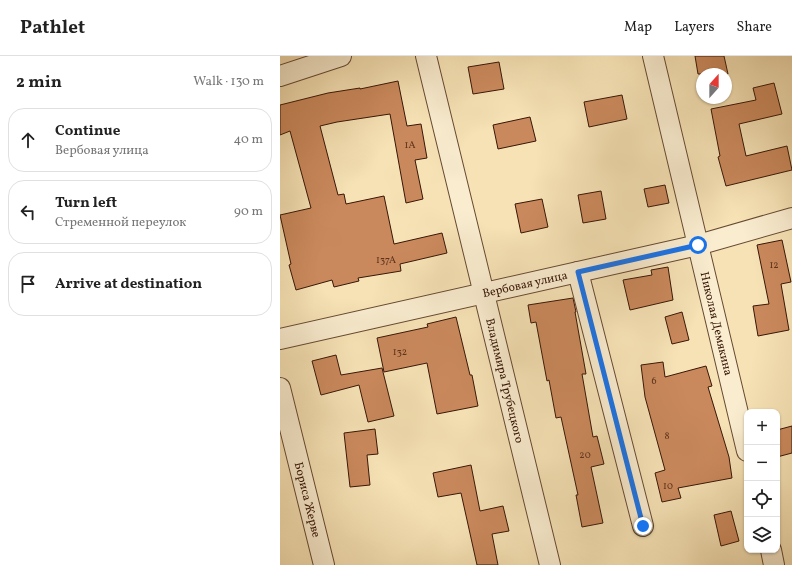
<!DOCTYPE html>
<meta charset="utf-8">
<style>
:root{--surface:#fff;--page:#f6f6f6;--text:#222;--muted:#767676;--line:#e0e0e0}
body{margin:0;font-family:Vollkorn,serif;background:var(--page);color:var(--text)}
.controls{position:absolute;right:12px;bottom:12px;display:grid;overflow:hidden;border-radius:8px;box-shadow:0 1px 3px #0004}
.controls button{width:36px;height:36px;display:grid;place-items:center;padding:0;border:0;border-bottom:1px solid var(--line);background:var(--surface);color:var(--text);font:20px sans-serif}
.compass{position:absolute;left:416px;top:12px;width:36px;height:36px;border-radius:50%;background:var(--surface);box-shadow:0 1px 3px #0004;rotate:21deg}
.stop{position:absolute;width:12px;height:12px;margin:-9px;border:3px solid #1a73e8;border-radius:50%;background:#fff}
.stop.end{background:#1a73e8;border-color:#fff;box-shadow:0 1px 4px #0008}
.list{margin:0;padding:0;list-style:none}
h2{display:flex;justify-content:space-between;align-items:center;height:52px;margin:0;padding:0 16px;font-size:17px}
h2 small{font-size:13px;font-weight:400;color:var(--muted)}
.list li{display:grid;grid-template-columns:26px 1fr auto;gap:12px;align-items:center;box-sizing:border-box;height:64px;margin:0 8px 8px;padding:0 8px;border:1px solid var(--line);border-radius:16px}
.list b{display:block;font-size:15px;white-space:nowrap}
.list p{margin:0;font-size:13px;white-space:nowrap;color:var(--muted)}
.list em{font-size:13px;font-style:normal;color:var(--muted)}
.icon{flex:none;width:22px;height:22px;fill:none;stroke:currentColor;stroke-width:2;stroke-linecap:round;stroke-linejoin:round}
.map{position:relative;flex:none;width:512px;height:509px;overflow:hidden}
header{display:flex;align-items:center;gap:24px;box-sizing:border-box;height:56px;padding:0 20px;background:var(--surface);border-bottom:1px solid var(--line)}
header strong{font-size:19px}
nav{display:flex;gap:22px;margin-inline-start:auto;font-size:14px}
main{display:flex}
aside{flex:1;background:var(--surface)}
.map>svg:first-child{display:block}
.building{fill:#ca895c;stroke:#371607}
.lines{fill:none;stroke-linecap:round;stroke-linejoin:round}
.minor-casing{stroke:#674932;stroke-width:22}
.minor{stroke:#f9eccf;stroke-width:20}
.route{stroke:#1a73e8;stroke-width:5}
.labels{text-anchor:middle;stroke-width:3.5;stroke-linejoin:round;paint-order:stroke}
.number-label{font-size:10px;fill:#5c331c}
.street-label{font-size:12px;fill:#371607;stroke:#f9eccf}
</style>
<header>
<strong>Pathlet</strong>
<nav><a>Map</a><a>Layers</a><a>Share</a></nav>
</header>
<main>
<aside>
<h2>2 min<small>Walk · 130 m</small></h2>
<ul class="list">
<li><svg class="icon" aria-label="ahead" viewBox="0 0 24 24"><path d="M12 20V5M6 11l6-6 6 6"/></svg><div><b>Continue</b><p>Вербовая улица</p></div><em>40 m</em></li>
<li><svg class="icon" aria-label="left" viewBox="0 0 24 24"><path d="M17 20v-9H6M10 6l-5 5 5 5"/></svg><div><b>Turn left</b><p>Стременной переулок</p></div><em>90 m</em></li>
<li><svg class="icon" aria-label="arrive" viewBox="0 0 24 24"><path d="M6 21V4h12l-3 4 3 4H6"/></svg><div><b>Arrive at destination</b></div></li>
</ul>
</aside>
<div class="map">
<svg width="512" height="509" viewBox="0 0 512 509">
<rect width="100%" height="100%" fill="#f6e2b5"/>
<filter id="stains"><feTurbulence type="fractalNoise" baseFrequency=".005" numOctaves="4"/><feColorMatrix values="0 0 0 0 .2 0 0 0 0 .09 0 0 0 0 .02 0 0 0 .5 -.17"/></filter>
<radialGradient id="worn" r=".72"><stop offset=".6" stop-color="#630" stop-opacity="0"/><stop offset="1" stop-color="#630" stop-opacity=".3"/></radialGradient>
<g class="building">
<path d="M 415,0 L 444,0 L 448,18 L 418,18 Z"/>
<path d="M 219,6 L 224,33 L 193,38 L 188,11 Z"/>
<path d="M 118,25 L 127,70 L 141,68 L 147,102 L 135,104 L 143,143 L 126,147 L 110,58 L 57,66 L 40,70 L 58,139 L 64,138 L 66,148 L 104,140 L 114,188 L 162,177 L 167,197 L 120,208 L 121,215 L 78,222 L 79,225 L 54,231 L 52,224 L 16,234 L 9,209 L 11,208 L 0,159 L 31,152 L 10,75 L 0,79 L 0,49 L 48,37 L 80,32 L 80,33 Z"/>
<path d="M 494,27 L 502,58 L 459,68 L 466,100 L 507,90 L 512,114 L 446,130 L 438,101 L 440,100 L 431,53 L 476,44 L 473,32 Z"/>
<path d="M 342,39 L 347,63 L 309,71 L 304,46 Z"/>
<path d="M 250,61 L 256,85 L 218,93 L 213,69 Z"/>
<path d="M 385,129 L 389,147 L 368,151 L 364,133 Z"/>
<path d="M 321,135 L 326,163 L 303,167 L 298,139 Z"/>
<path d="M 262,143 L 268,171 L 241,177 L 235,148 Z"/>
<path d="M 502,184 L 511,226 L 501,228 L 509,274 L 478,280 L 473,250 L 489,248 L 477,189 Z"/>
<path d="M 388,211 L 393,244 L 350,254 L 343,224 L 372,219 L 371,214 Z"/>
<path d="M 293,242 L 296,256 L 295,256 L 306,318 L 302,318 L 313,381 L 317,380 L 324,408 L 311,411 L 323,467 L 302,471 L 296,439 L 298,439 L 281,361 L 276,362 L 269,324 L 267,325 L 256,266 L 251,267 L 248,249 Z"/>
<path d="M 402,256 L 409,284 L 392,288 L 385,261 Z"/>
<path d="M 176,261 L 190,319 L 192,319 L 198,350 L 157,358 L 147,307 L 104,316 L 97,282 L 148,271 L 147,268 Z"/>
<path d="M 56,299 L 61,319 L 102,312 L 114,360 L 88,366 L 79,329 L 41,339 L 32,305 Z"/>
<path d="M 383,306 L 385,321 L 426,310 L 432,330 L 428,331 L 449,401 L 452,422 L 398,432 L 401,442 L 382,446 L 375,417 L 385,414 L 365,341 L 361,309 Z"/>
<path d="M 512,370 L 512,397 L 497,401 L 497,374 Z"/>
<path d="M 95,373 L 98,398 L 87,399 L 90,429 L 70,431 L 64,377 Z"/>
<path d="M 191,409 L 200,455 L 223,450 L 229,475 L 212,478 L 218,509 L 197,509 L 181,437 L 158,441 L 153,417 Z"/>
<path d="M 451,455 L 459,485 L 441,490 L 434,459 Z"/>
</g>
<g class="lines">
<defs>
<g id="minor">
<path id="s1" d="M 146,0 L 270,509"/>
<path id="s2" d="M 373,0 L 467,395"/>
<path d="M 0,20 L 61,0"/>
<path d="M 298,216 L 363,470"/>
<path id="s3" d="M 0,283 L 418,189 L 512,162"/>
<path id="s4" d="M 0,332 L 44,509"/>
<path d="M 491,494 L 494,509"/>
</g>
</defs>
<use href="#minor" class="minor-casing"/>
<use href="#minor" class="minor"/>
</g>
<g class="lines">
<path class="route" d="M 363,470 L 298,216 L 418,189"/>
</g>
<g class="labels">
<g class="number-label">
<text x="130" y="92">1А</text>
<text x="106" y="207">137А</text>
<text x="494" y="212">12</text>
<text x="120" y="299">132</text>
<text x="374" y="328">6</text>
<text x="387" y="383">8</text>
<text x="305" y="402">20</text>
<text x="388" y="433">10</text>
</g>
<g class="street-label">
<text dy="4" stroke="none"><textPath href="#s3" startOffset="251">Вербовая улица</textPath></text>
<text dy="4" stroke="none"><textPath href="#s2" startOffset="275">Николая Демякина</textPath></text>
<text dy="4" stroke="none"><textPath href="#s1" startOffset="334">Владимира Трубецкого</textPath></text>
<text dy="4" stroke="none"><textPath href="#s4" startOffset="115">Бориса Жерве</textPath></text>
</g>
</g>
<rect width="100%" height="100%" filter="url(#stains)"/>
<rect width="100%" height="100%" fill="url(#worn)"/>
</svg>
<div class="controls">
<button>+</button>
<button>−</button>
<button><svg class="icon" aria-label="locate" viewBox="0 0 24 24"><circle cx="12" cy="12" r="6"/><path d="M12 2v4M12 18v4M2 12h4M18 12h4"/></svg></button>
<button><svg class="icon" aria-label="layers" viewBox="0 0 24 24"><path d="M12 4l9 5-9 5-9-5zM3 14l9 5 9-5"/></svg></button>
</div>
<svg class="compass" viewBox="-18 -18 36 36"><path d="M0-13l5 13h-10z" fill="#e53935"/><path d="M0 13l5-13h-10z" fill="#767676"/></svg>
<div class="stop" style="left:418px;top:189px"></div>
<div class="stop end" style="left:363px;top:470px"></div>
</div>
</main>
